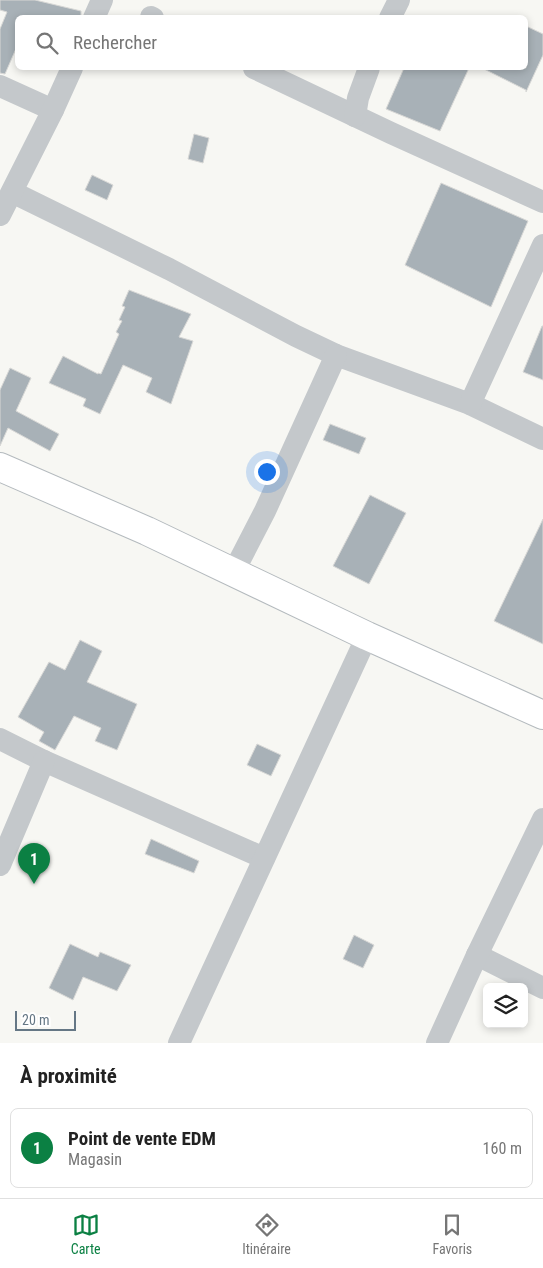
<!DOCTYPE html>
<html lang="fr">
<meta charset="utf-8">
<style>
:root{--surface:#fff;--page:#f2f2f2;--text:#222;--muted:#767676;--line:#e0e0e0;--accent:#0b8043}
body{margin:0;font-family:"Roboto Condensed",sans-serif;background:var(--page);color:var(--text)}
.controls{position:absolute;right:15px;bottom:15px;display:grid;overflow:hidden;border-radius:8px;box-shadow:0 2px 8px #0003}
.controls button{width:45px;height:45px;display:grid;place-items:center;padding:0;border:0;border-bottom:1px solid var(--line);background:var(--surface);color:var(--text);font:25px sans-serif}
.scale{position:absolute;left:15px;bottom:12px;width:61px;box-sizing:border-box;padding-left:5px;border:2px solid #657785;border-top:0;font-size:14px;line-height:18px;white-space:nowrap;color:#657785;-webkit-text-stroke:4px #fff;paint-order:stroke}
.you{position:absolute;left:266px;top:471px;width:18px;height:18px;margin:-12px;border:4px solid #fff;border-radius:50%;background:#1a73e8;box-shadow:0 0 0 8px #1a73e833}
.badge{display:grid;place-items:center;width:32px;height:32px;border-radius:50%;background:var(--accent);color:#fff;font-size:16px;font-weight:700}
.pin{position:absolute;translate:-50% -41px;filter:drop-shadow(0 1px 2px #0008)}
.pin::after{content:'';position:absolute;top:26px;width:18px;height:15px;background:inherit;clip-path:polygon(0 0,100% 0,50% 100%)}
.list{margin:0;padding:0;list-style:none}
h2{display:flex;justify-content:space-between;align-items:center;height:65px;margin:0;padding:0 20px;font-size:21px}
h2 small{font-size:16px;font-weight:400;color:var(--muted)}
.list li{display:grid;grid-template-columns:32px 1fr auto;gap:15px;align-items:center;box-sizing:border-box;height:80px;margin:0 10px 10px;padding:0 10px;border:1px solid var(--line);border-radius:8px}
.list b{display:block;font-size:19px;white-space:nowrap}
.list p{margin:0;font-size:16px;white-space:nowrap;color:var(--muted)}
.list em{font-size:16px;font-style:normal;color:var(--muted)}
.icon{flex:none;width:28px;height:28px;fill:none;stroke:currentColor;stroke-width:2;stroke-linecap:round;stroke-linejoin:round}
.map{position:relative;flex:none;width:543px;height:1043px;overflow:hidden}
.search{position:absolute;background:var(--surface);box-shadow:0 2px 8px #0003;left:15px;right:15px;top:15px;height:55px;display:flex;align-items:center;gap:12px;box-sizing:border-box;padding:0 18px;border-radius:8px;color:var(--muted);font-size:19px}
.sheet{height:155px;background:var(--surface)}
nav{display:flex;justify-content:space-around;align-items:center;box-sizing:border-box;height:70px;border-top:1px solid var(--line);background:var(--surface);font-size:14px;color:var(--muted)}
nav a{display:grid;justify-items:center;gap:2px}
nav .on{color:var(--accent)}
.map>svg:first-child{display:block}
.building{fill:#a8b1b7;stroke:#d8d8d6}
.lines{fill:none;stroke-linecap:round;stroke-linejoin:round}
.secondary-casing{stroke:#b4babe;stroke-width:30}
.street{stroke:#c4c8cb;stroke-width:22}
.secondary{stroke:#fff;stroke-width:28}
</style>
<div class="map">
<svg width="543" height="1043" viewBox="0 0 543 1043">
<rect width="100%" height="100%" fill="#f7f7f3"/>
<g class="building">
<path d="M 0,0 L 35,0 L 81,11 L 81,18 L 18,18 L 18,44 L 5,74 L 0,73 L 0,29 L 7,12 L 0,10 Z"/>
<path d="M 526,26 L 543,34 L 543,55 L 526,92 L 526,90 L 482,68 L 526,68 Z"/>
<path d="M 404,68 L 469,68 L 440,131 L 386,109 Z"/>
<path d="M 194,134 L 209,138 L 203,163 L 188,159 Z"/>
<path d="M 92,175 L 113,185 L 107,200 L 85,190 Z"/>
<path d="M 441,183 L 528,221 L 491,307 L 405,265 Z"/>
<path d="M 129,290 L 191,314 L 179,337 L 193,341 L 171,404 L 146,392 L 152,378 L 123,365 L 100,414 L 83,406 L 86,399 L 49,383 L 63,356 L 98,374 L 98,373 L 101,374 L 119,334 L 116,332 L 122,321 L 119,320 L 125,307 L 122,306 Z"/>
<path d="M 542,326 L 543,326 L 543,380 L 523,372 Z"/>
<path d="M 10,368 L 31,378 L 16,411 L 59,434 L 50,451 L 8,428 L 0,446 L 0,390 Z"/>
<path d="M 330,424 L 366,438 L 359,454 L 323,440 Z"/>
<path d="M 370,495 L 406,513 L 369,584 L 333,566 Z"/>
<path d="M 543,519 L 543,644 L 494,621 Z"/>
<path d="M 80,640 L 102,651 L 87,682 L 137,704 L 117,750 L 95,741 L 101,728 L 74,716 L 55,750 L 39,741 L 44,732 L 18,717 L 49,662 L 65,670 Z"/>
<path d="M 257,744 L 281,755 L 271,776 L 247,765 Z"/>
<path d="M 151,839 L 199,861 L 194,873 L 145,854 Z"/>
<path d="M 354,935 L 374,945 L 363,968 L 343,959 Z"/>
<path d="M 70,944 L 98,957 L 100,952 L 131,965 L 117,991 L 83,977 L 73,1000 L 49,988 Z"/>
</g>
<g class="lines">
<defs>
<path id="secondary" d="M 0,467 L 147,531 L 367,636 L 543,715"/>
</defs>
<use href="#secondary" class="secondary-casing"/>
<g class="street">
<path d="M 151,17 L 153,18"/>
<path d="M 94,18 L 102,0"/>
<path d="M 390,18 L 399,0"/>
<path d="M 254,68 L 391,133 L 543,202"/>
<path d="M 0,86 L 53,110"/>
<path d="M 355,116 L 358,98 L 369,68"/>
<path d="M 12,192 L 169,269 L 296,336 L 336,355 L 470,404 L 543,439"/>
<path d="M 0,215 L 53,110 L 72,68"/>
<path d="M 470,404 L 543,245"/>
<path d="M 233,573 L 265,511 L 336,355"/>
<path d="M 0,739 L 44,761 L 264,858"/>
<path d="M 0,865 L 44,761"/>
<path d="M 477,955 L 543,988"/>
<path d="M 179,1043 L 367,636"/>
<path d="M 437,1043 L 477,955 L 543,819"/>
</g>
<use href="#secondary" class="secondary"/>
</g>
</svg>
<div class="controls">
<button><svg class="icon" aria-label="layers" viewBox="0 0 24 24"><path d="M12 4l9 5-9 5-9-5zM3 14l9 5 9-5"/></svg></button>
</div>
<div class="scale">20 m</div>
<div class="you"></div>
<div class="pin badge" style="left:34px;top:884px">1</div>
<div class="search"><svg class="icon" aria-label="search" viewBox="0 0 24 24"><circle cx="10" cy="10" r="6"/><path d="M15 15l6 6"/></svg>Rechercher</div>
</div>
<section class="sheet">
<h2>À proximité<small></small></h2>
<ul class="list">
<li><span class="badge">1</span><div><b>Point de vente EDM</b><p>Magasin</p></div><em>160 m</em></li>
</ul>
</section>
<nav>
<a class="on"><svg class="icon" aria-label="map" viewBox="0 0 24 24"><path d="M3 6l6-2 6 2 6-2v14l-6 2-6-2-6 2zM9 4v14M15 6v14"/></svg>Carte</a>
<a><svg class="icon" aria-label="directions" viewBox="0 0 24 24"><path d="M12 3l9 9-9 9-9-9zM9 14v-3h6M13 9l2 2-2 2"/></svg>Itinéraire</a>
<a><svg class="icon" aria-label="saved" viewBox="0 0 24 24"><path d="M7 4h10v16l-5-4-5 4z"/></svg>Favoris</a>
</nav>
